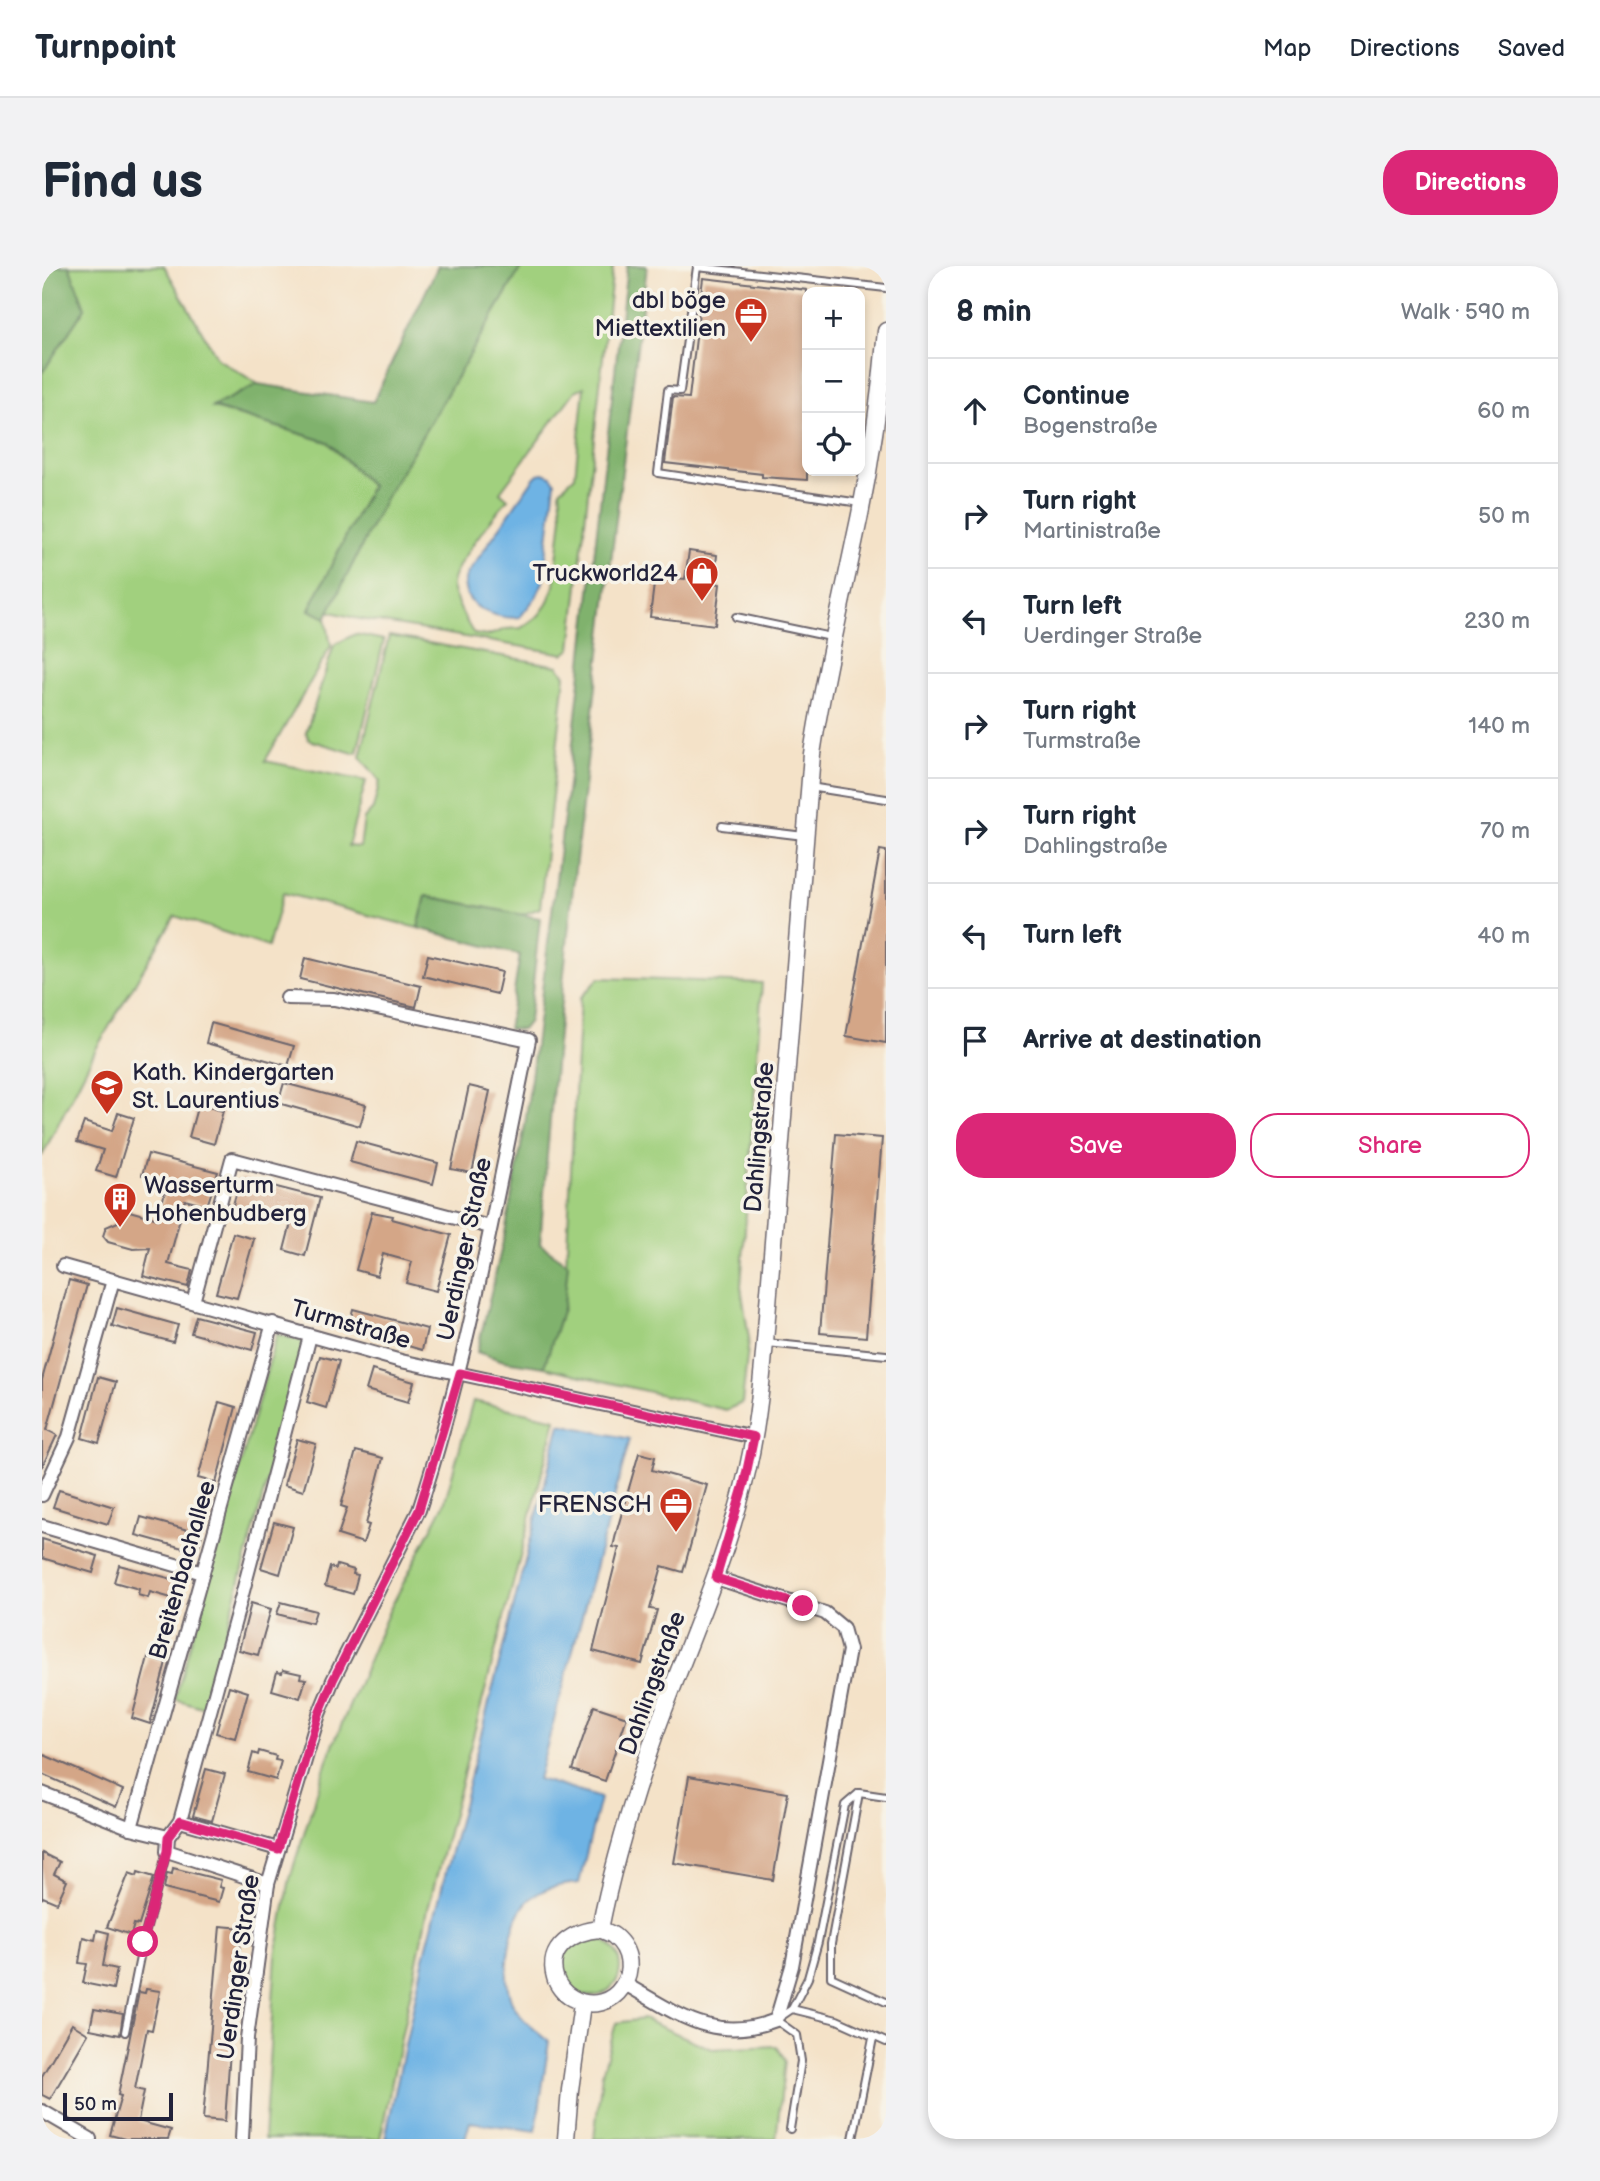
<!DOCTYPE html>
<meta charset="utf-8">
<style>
:root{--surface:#fff;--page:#f2f2f3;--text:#1f2937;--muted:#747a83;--line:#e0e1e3;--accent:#db2777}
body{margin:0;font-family:"Balsamiq Sans",sans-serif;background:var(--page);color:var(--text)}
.controls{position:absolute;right:21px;top:21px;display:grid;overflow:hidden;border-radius:14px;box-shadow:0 4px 10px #0003}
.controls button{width:63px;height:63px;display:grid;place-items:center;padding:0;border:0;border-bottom:2px solid var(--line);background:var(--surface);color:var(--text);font:35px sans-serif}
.scale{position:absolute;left:21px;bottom:18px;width:110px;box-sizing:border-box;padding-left:7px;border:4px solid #22223b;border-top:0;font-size:19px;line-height:24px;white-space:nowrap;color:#22223b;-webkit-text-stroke:5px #f7f3e8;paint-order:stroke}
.stop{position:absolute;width:21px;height:21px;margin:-16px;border:5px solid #db2777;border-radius:50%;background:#fff}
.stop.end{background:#db2777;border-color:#fff;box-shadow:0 2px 7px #0008}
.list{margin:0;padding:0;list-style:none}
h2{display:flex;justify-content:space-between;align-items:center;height:91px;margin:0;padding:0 28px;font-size:30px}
h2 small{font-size:23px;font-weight:400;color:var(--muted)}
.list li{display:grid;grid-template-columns:46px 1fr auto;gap:21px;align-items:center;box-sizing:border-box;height:105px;padding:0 28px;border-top:2px solid var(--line)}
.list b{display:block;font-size:26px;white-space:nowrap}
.list p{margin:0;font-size:23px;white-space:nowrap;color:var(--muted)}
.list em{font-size:23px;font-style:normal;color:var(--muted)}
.actions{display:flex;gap:14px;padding:21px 28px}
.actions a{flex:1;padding:16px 0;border:2px solid var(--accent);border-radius:28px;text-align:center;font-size:24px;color:var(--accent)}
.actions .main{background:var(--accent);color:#fff}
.icon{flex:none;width:38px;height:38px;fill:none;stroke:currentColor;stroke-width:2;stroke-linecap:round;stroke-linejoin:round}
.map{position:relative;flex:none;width:844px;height:1873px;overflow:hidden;border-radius:28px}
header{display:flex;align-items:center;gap:42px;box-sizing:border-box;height:98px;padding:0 35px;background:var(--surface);border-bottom:2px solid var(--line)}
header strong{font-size:33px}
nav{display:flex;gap:38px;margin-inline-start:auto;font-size:24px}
.intro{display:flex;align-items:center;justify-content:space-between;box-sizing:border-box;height:168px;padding:0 42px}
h1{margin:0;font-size:49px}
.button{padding:18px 32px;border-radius:28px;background:var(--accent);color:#fff;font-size:24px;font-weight:700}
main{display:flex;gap:42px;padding:0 42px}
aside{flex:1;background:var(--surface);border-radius:28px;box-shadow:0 4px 10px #0003}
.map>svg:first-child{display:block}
.green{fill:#a1d07e;stroke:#62795c;stroke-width:2;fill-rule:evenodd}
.forest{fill:#80b26d;stroke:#516a54;stroke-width:2}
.water{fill:#6eb3e4;stroke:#486a90;stroke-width:2}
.building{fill:#d4a687}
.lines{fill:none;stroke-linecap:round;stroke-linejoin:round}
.service-casing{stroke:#6c656c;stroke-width:10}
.minor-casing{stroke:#6c656c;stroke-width:16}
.tertiary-casing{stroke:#6c656c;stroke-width:19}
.service{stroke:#fff;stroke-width:6}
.minor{stroke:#fff;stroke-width:12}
.tertiary{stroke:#fff;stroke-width:16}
.route{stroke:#db2777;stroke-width:9}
.labels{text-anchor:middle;stroke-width:7;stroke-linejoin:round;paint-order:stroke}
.poi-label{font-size:24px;fill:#22223b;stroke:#f7f3e8;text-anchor:end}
.street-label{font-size:24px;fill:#22223b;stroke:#f7f3e8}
</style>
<header>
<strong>Turnpoint</strong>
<nav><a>Map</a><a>Directions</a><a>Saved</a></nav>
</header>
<div class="intro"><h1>Find us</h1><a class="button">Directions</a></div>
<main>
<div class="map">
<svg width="844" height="1873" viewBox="0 0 844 1873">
<rect width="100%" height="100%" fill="#f7f3e8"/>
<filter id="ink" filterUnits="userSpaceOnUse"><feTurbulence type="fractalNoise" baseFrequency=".0143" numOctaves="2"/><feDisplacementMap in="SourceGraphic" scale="14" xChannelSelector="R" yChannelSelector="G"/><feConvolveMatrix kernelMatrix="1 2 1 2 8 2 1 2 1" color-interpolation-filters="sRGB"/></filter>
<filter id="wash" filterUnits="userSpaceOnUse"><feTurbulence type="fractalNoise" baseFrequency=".00686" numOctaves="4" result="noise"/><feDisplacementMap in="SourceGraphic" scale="28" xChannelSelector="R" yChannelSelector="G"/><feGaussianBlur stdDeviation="1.57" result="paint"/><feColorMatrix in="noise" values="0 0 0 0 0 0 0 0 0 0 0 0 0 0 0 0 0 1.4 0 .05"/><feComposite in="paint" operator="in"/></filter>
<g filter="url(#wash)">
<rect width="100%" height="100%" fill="#f4e2c8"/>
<g class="green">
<path d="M 27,0 L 122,0 L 176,93 L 216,118 L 171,142 L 286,176 L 329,220 L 268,343 L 284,352 L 289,380 L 223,495 L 324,515 L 306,580 L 318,581 L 322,553 L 331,543 L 338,515 L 318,491 L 347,370 L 516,400 L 523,409 L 498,642 L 480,649 L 384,630 L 376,662 L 241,627 L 226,681 L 133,650 L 55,781 L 0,890 L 0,107 L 43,42 Z"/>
<path d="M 480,0 L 571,0 L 529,383 L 522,388 L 313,352 L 286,345 L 343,233 ZM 542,121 L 533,210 L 518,224 L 520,250 L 512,320 L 505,338 L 497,349 L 479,362 L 464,363 L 445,370 L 432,368 C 427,361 410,329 410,319 C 411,299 452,250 466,233 L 458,226 L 533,125 Z"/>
<path d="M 313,368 L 342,374 L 315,486 L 311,487 L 267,474 L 264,467 L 292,379 Z"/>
<path d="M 557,712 L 720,717 L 699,1021 L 707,1072 L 700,1137 L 684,1144 L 502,1101 L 522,1039 L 538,732 Z"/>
<path d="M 235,1068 L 263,1076 L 163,1442 L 133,1433 Z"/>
<path d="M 431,1135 L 514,1153 L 386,1643 L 338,1873 L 222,1873 L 234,1689 L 248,1612 L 286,1491 L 347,1345 L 402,1238 Z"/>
<circle cx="549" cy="1701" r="29"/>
<path d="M 601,1753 L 670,1783 L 735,1780 L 743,1795 L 734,1873 L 552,1873 L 560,1808 L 574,1757 Z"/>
</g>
<g class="forest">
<path d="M 0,0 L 27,0 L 43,42 L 0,107 Z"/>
<path d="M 396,0 L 480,0 L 343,233 L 284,352 L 267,344 L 329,220 L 286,176 L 170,141 L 216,118 L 331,136 Z"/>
<path d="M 585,0 L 605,0 C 566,326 522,651 498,978 L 526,998 L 522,1039 L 502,1101 L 462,1095 L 435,1086 L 463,967 L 483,859 L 527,511 Z"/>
<path d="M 384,630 L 498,652 L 487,755 L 480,764 L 466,763 L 478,689 L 376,662 Z"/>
</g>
<g class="water">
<path d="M 502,207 L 509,210 L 513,216 L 501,316 L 494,331 L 478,351 C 455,355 414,339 424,310 L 492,212 L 496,208 Z"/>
<path d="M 518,1158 L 588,1173 L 496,1513 L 558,1532 L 537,1617 C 519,1619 501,1621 487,1634 C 467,1654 459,1711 470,1737 C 478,1753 493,1764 507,1775 L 494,1865 L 428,1856 L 423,1873 L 343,1873 L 381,1696 Z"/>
</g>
<g id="blocks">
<g class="building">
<path d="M 661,12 L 765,24 L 765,214 L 720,211 L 720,208 L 623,197 L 631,131 L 647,132 Z"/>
<path d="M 647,285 L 675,289 L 672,317 L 678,318 L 673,359 L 608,351 L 613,310 L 643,313 Z"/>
<path d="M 838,584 L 844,585 L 844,777 L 804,770 Z"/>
<path d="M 386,689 L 460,706 L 455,728 L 381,710 Z"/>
<path d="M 263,692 L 379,720 L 374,741 L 258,713 Z"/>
<path d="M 169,757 L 252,780 L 246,800 L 164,777 Z"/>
<path d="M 242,817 L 324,839 L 318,860 L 236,837 Z"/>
<path d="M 427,820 L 448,825 L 430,907 L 409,903 Z"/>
<path d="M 156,838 L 181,845 L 172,878 L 147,871 Z"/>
<path d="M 76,847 L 92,852 L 74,911 L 54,905 L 61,884 L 35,876 L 42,856 L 70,865 Z"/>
<path d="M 794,868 L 840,872 L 824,1071 L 778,1067 Z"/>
<path d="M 314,875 L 396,897 L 391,918 L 308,896 Z"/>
<path d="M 106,888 L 176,906 L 165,940 L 143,934 L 126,998 L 150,1004 L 146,1021 L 101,1010 L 108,982 L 91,983 L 66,976 L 61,970 L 64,961 L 76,956 L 80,943 L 116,953 L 125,918 L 100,909 Z"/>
<path d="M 199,912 L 278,932 L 263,990 L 242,984 L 249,957 L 190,942 Z"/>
<path d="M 330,946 L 351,950 L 350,953 L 409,969 L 394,1025 L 364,1017 L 370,996 L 341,988 L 335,1010 L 314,1004 Z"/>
<path d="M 191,967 L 212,973 L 195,1032 L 174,1027 Z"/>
<path d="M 27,1014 L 45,1019 L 5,1164 L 15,1169 L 0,1201 L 0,1114 Z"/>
<path d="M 75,1042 L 136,1059 L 131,1076 L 70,1060 Z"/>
<path d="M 311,1043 L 385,1063 L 380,1084 L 306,1063 Z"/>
<path d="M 154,1050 L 215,1066 L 210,1084 L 149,1067 Z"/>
<path d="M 278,1090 L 297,1095 L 284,1142 L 265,1136 Z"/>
<path d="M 330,1104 L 372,1116 L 366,1136 L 324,1124 Z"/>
<path d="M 56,1111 L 74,1116 L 57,1177 L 40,1172 Z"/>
<path d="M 177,1136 L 194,1141 L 174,1217 L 156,1212 Z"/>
<path d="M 255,1173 L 274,1178 L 261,1225 L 242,1219 Z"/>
<path d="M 314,1185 L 341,1192 L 324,1258 L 327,1259 L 321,1277 L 296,1269 L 305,1242 L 299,1240 Z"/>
<path d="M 597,1187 L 613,1191 L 610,1204 L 665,1219 L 641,1306 L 620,1300 L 608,1343 L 615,1344 L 600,1398 L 551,1385 L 577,1282 L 571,1281 L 575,1264 Z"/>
<path d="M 17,1224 L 72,1241 L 66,1258 L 11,1241 Z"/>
<path d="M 99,1251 L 160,1268 L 155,1286 L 94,1269 Z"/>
<path d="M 232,1256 L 251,1261 L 238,1308 L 219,1302 Z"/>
<path d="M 0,1273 L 56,1290 L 51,1307 L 0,1292 Z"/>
<path d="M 77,1299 L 138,1315 L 133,1333 L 108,1326 L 106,1332 L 96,1329 L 97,1323 L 72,1316 Z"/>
<path d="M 295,1299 L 312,1304 L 311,1308 L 316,1309 L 311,1328 L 283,1320 L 288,1301 L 294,1303 Z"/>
<path d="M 239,1336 L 274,1345 L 270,1357 L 235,1348 Z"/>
<path d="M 209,1337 L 229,1343 L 216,1389 L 197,1384 Z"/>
<path d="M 106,1391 L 124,1396 L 108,1458 L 90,1452 Z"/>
<path d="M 241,1404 L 259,1408 L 258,1412 L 264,1413 L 258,1432 L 230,1424 L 235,1406 L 240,1407 Z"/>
<path d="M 187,1420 L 206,1426 L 193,1472 L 174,1467 Z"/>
<path d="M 552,1440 L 585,1451 L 563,1515 L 530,1504 Z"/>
<path d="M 217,1485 L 234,1490 L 233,1494 L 239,1495 L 234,1514 L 206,1506 L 211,1487 L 216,1489 Z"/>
<path d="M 0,1488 L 81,1524 L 74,1541 L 0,1508 Z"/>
<path d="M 164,1503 L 183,1508 L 170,1555 L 151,1550 Z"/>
<path d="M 647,1510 L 746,1527 L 731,1614 L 632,1597 Z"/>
<path d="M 0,1587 L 18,1596 L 12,1608 L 25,1615 L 15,1637 L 1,1631 L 0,1633 Z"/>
<path d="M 131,1602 L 179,1614 L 177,1621 L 181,1622 L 177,1636 L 122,1622 L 125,1607 L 130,1608 Z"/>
<path d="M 96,1606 L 112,1611 L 97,1659 L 92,1658 L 89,1669 L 65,1661 L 87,1607 L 95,1610 Z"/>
<path d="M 178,1660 L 200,1662 L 191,1742 L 183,1855 L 161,1853 Z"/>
<path d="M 55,1664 L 67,1667 L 61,1700 L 75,1703 L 71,1723 L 41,1717 L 45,1698 L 37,1697 L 41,1671 L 53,1674 Z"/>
<path d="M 104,1723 L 118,1725 L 110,1764 L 105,1763 L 93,1823 L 102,1825 L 96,1855 L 129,1864 L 126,1873 L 83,1873 L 68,1869 L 79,1830 L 76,1829 L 97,1726 L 103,1727 Z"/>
<path d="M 52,1743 L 81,1748 L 78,1769 L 48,1763 Z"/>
<path d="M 30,1758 L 46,1768 L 8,1833 L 0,1829 L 0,1810 Z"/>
</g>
</g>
</g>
<g filter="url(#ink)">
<use href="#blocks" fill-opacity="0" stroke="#6c656c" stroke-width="2"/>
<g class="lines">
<defs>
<g id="service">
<path d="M 818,237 L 616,207 L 626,124 L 638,125 L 655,1 L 844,22"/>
<path d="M 694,351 L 789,371"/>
<path d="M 768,521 L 844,533"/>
<path d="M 680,560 L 762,570"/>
<path d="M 725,1077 L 844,1089"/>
<path d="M 817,1527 L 789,1678 L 789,1711 L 844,1736"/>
<path d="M 750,1743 L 795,1754 L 844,1776"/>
<path d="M 83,1766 L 101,1676 L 125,1585"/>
<path d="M 748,1863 L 759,1795 L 755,1769 L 734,1754 L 750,1743 L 766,1712 L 776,1676 L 803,1539 L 817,1527 L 844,1531"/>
<path d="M 811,1873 L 831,1772"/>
</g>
<g id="minor">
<path d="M 21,1000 L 359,1095 L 712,1171"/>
<path d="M 151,1036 L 190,893 L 448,961"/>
<path d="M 0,1229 L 27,1171 L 71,1014"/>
<path d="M 0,1260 L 161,1307"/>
<path d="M 0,1527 L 89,1562 L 126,1571"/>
<path d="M 138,1555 L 236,1583"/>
<path d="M 89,1562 L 231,1057"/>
<path d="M 226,1618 L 125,1585 L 126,1571 L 138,1555 L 200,1329 L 268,1070"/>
<path d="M 583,1718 C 636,1748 672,1778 734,1754 L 750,1700 L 807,1384 L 801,1362 L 783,1347 L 674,1312"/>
<path d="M 0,1845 L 48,1873"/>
<path d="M 200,1873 L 205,1772 L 226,1618 L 277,1448 L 291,1414 L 377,1244 C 427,1091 454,931 487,774 L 292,733 L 245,732"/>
</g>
<g id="tertiary">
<path d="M 558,1663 C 571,1597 591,1532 613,1468 C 643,1385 680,1305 702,1218 C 714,1172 719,1124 723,1076 L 770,488 C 781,415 798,344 813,272 C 828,204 838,135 844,65"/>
<path d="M 558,1663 C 562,1665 568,1667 572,1670 C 608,1700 572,1755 530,1732 C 522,1728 515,1719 513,1711 C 504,1681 532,1665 558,1663 Z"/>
<path d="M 524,1873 L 528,1824 L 540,1738"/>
</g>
</defs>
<use href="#service" class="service-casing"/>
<use href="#minor" class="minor-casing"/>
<use href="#tertiary" class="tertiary-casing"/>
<use href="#service" class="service"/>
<use href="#minor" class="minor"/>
<use href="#tertiary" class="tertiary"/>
</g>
</g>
<g class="lines" filter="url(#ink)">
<path class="route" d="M 101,1676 L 125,1585 L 126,1571 L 138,1555 L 236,1583 L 277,1448 L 291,1414 L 377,1244 L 418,1107 L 712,1171 L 702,1218 L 674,1312 L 761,1340"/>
</g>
<defs>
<symbol id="office-pin" viewBox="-11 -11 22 30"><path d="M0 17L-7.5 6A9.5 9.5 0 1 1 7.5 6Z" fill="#c8321e" stroke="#f7f3e8"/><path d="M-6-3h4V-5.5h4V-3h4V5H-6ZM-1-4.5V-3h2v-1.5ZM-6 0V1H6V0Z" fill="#fff"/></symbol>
<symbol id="shop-pin" viewBox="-11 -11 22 30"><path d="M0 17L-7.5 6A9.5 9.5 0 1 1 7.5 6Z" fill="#c8321e" stroke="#f7f3e8"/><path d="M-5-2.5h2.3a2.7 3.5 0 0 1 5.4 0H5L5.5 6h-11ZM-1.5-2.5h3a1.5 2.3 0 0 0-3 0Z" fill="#fff"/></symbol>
<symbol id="school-pin" viewBox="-11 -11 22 30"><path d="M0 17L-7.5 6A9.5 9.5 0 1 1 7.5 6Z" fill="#c8321e" stroke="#f7f3e8"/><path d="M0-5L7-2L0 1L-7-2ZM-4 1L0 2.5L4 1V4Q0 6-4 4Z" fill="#fff"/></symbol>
<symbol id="building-pin" viewBox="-11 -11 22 30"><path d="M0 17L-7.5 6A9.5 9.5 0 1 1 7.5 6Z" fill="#c8321e" stroke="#f7f3e8"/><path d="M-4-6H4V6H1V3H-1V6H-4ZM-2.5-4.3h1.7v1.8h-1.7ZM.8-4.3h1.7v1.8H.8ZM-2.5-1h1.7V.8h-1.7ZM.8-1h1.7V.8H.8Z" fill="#fff"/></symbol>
</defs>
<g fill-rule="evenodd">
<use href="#office-pin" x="690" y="29" width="38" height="52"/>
<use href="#shop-pin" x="641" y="288" width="38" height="52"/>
<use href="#school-pin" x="46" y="801" width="38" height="52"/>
<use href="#building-pin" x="59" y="914" width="38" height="52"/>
<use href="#office-pin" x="615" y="1219" width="38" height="52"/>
</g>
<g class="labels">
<g class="poi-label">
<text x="684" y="42">dbl böge<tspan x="684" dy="28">Miettextilien</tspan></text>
<text x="636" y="315">Truckworld24</text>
<text x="90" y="814" text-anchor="start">Kath. Kindergarten<tspan x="90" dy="28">St. Laurentius</tspan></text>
<text x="102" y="927" text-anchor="start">Wasserturm<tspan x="102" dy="28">Hohenbudberg</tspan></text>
<text x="610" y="1246">FRENSCH</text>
</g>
<g class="street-label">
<text transform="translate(717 871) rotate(-85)" y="8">Dahlingstraße</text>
<text transform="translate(422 983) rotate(-78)" y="8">Uerdinger Straße</text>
<text transform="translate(309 1058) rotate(16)" y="8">Turmstraße</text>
<text transform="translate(140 1304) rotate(-74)" y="8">Breitenbachallee</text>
<text transform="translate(610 1417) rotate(-70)" y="8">Dahlingstraße</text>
<text transform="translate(196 1701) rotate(-82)" y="8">Uerdinger Straße</text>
</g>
</g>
</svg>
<div class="controls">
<button>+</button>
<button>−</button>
<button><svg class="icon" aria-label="locate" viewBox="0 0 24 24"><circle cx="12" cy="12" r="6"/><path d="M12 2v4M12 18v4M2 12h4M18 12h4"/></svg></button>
</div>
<div class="scale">50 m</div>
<div class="stop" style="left:101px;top:1676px"></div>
<div class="stop end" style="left:761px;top:1340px"></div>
</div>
<aside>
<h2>8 min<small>Walk · 590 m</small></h2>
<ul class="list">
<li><svg class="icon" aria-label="ahead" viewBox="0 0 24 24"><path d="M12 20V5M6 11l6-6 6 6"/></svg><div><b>Continue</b><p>Bogenstraße</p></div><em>60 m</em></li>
<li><svg class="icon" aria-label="right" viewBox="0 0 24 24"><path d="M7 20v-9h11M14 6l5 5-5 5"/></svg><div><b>Turn right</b><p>Martinistraße</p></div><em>50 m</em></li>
<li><svg class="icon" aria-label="left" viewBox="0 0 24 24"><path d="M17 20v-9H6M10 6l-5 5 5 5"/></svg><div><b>Turn left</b><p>Uerdinger Straße</p></div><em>230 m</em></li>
<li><svg class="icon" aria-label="right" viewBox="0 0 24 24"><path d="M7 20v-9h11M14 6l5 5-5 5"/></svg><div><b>Turn right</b><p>Turmstraße</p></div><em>140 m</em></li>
<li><svg class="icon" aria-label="right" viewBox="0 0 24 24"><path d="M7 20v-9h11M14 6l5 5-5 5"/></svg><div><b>Turn right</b><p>Dahlingstraße</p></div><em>70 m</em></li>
<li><svg class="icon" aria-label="left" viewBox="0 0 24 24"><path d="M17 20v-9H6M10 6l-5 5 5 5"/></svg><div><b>Turn left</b></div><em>40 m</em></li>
<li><svg class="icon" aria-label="arrive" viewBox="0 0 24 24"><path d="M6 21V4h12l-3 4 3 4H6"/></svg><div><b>Arrive at destination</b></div></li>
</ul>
<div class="actions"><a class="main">Save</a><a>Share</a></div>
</aside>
</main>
